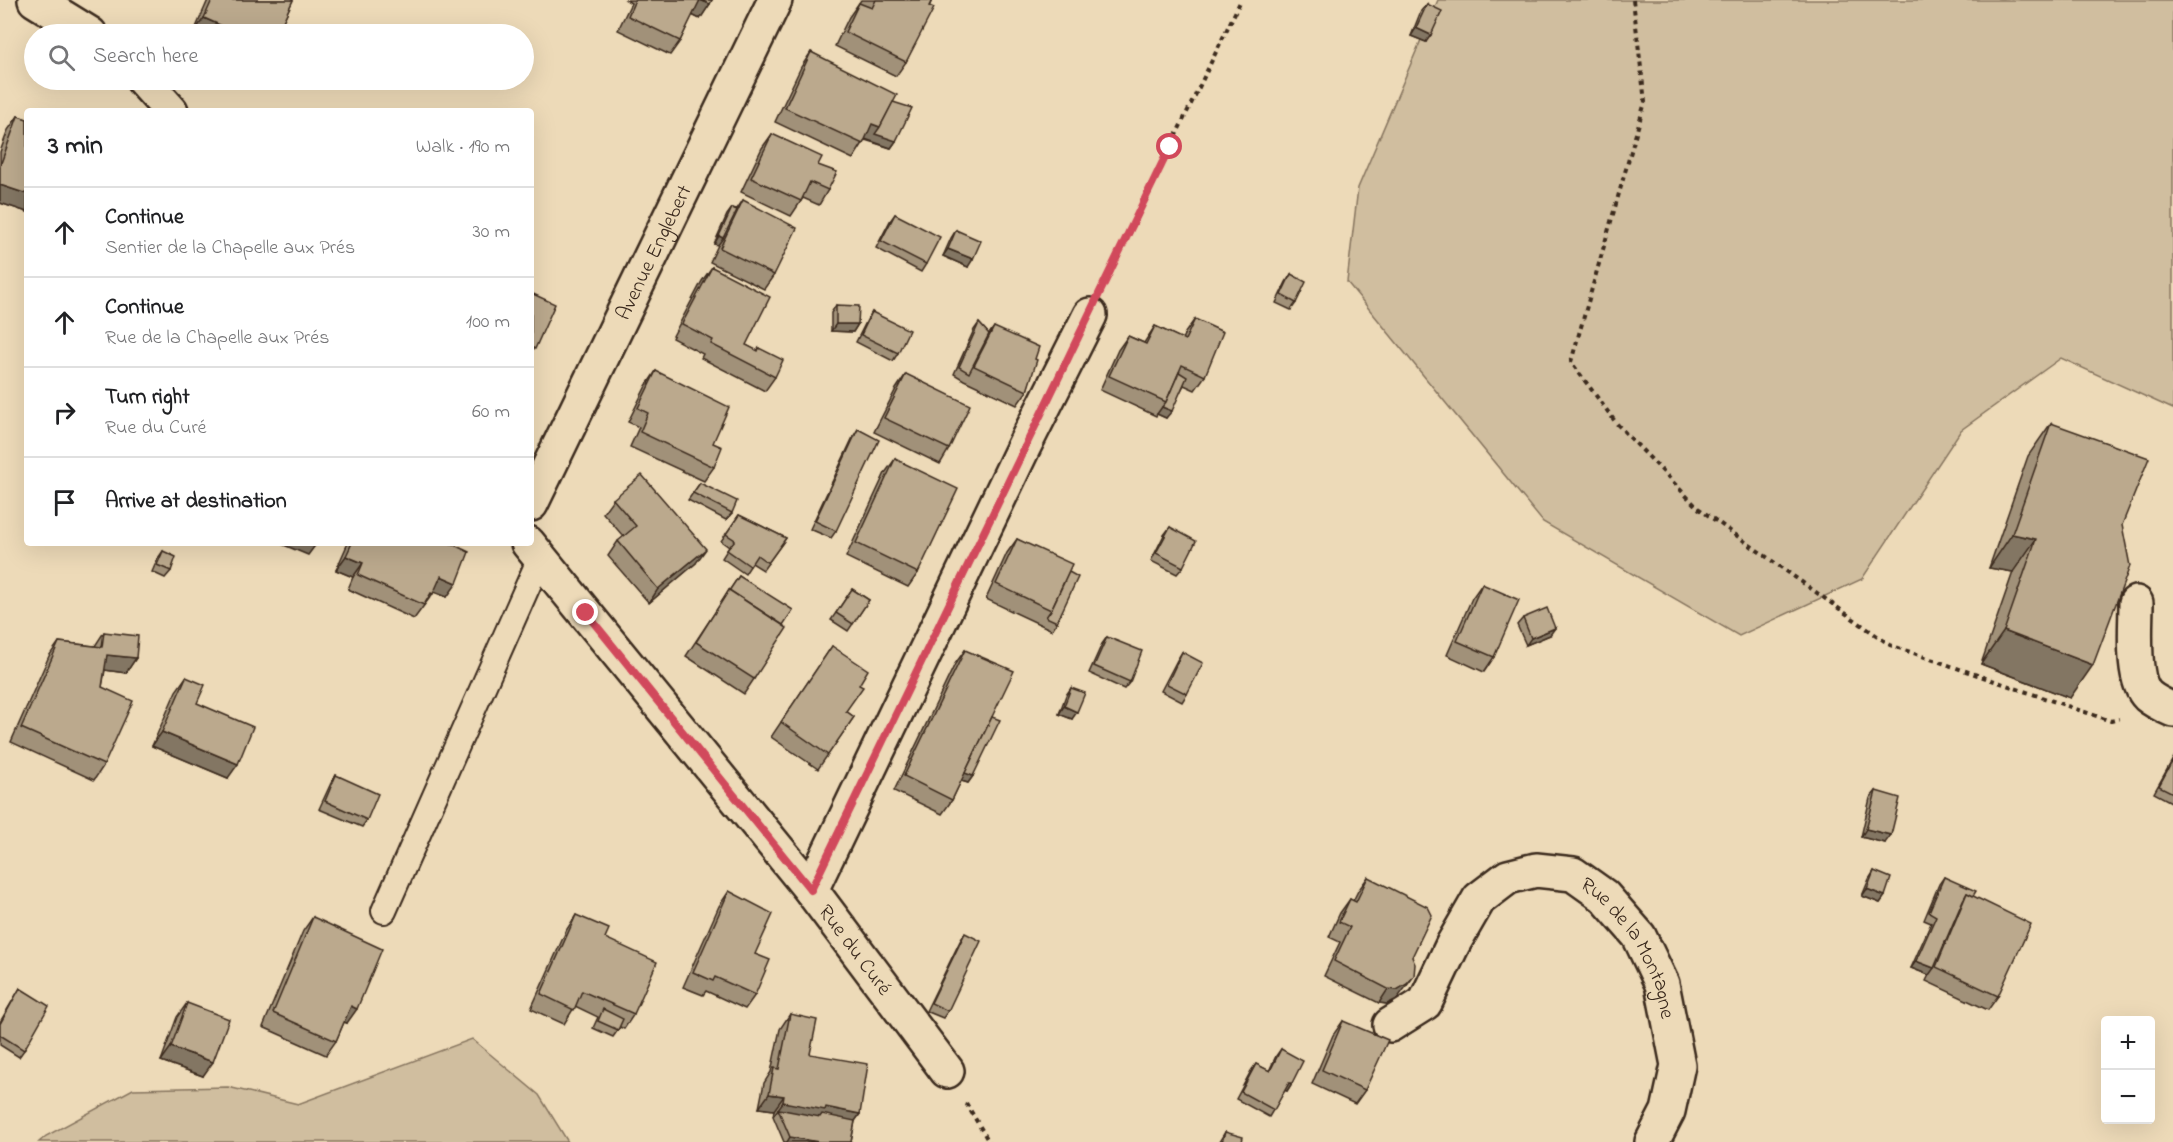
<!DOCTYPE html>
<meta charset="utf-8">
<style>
:root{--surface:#fff;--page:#f6f6f6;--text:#202124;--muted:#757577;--line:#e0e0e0}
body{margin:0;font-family:"Indie Flower",sans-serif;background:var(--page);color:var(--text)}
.controls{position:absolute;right:18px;bottom:18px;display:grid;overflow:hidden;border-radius:6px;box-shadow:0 6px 24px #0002}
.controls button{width:54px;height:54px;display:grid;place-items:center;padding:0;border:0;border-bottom:2px solid var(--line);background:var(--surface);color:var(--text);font:30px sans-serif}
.stop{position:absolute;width:18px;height:18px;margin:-14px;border:4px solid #d1495b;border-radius:50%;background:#fff}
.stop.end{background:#d1495b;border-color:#fff;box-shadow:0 2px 6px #0008}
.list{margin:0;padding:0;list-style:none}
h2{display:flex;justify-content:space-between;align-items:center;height:78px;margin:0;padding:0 24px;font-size:26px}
h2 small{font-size:20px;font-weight:400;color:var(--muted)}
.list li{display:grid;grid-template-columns:39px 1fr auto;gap:18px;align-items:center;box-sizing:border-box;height:90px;padding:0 24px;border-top:2px solid var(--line)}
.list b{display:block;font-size:22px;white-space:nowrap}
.list p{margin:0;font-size:20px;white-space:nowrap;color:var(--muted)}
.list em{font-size:20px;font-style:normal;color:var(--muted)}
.icon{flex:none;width:33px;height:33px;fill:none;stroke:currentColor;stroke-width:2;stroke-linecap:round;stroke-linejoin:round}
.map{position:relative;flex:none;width:2173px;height:1142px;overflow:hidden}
.search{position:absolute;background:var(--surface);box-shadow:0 6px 24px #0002;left:24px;top:24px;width:510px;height:66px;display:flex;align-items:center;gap:15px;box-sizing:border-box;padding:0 21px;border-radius:33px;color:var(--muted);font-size:22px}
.panel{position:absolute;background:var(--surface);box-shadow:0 6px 24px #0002;left:24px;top:108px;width:510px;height:438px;border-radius:6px}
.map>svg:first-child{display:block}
.green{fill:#d0be9f;stroke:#86745e;stroke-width:1.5}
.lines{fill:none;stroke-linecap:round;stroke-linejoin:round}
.lane-casing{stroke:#3b2a1e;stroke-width:28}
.street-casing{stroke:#3b2a1e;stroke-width:38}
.path{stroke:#3b2a1e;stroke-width:4;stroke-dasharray:4.5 4.5;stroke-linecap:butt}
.lane{stroke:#eddab8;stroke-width:24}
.street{stroke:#eddab8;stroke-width:33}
.wall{fill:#a19179;stroke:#3b2a1e;stroke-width:1.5}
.shaded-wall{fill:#837663;stroke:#3b2a1e;stroke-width:1.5}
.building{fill:#bba98d;stroke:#3b2a1e;stroke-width:1.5}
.route{stroke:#d1495b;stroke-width:8}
.labels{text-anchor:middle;stroke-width:5;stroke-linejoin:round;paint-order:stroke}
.street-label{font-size:21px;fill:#3b2a1e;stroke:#eddab8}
</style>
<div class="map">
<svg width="2173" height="1142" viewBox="0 0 2173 1142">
<rect width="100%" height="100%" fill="#eddab8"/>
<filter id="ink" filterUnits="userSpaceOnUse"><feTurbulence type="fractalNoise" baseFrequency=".0167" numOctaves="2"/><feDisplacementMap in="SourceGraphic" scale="12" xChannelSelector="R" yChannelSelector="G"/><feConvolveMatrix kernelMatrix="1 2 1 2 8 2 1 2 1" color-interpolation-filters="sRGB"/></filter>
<g filter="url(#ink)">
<g class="green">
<path d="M 1438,0 L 2173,0 L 2173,409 L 2061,358 L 1961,430 L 1862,579 L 1739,636 L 1543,522 L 1347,282 L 1358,188 Z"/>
<path d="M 472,1039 L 539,1095 L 568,1142 L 39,1142 L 46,1136 L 133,1089 L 228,1087 L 298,1104 Z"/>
</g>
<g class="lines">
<defs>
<path id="lane" d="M 384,911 L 541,556"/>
<g id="street">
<path d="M 35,0 L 90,34"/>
<path d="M 143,80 L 171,111"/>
<path id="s1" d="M 531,504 L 775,0"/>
<path id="s2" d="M 528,543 L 811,890 L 947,1071"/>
<path d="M 2136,603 C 2136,626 2131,680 2148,696 C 2155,702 2164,706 2173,710"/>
<path d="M 811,890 L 1024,446 L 1090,315"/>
<path id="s3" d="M 1390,1025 L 1425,1003 L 1453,944 L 1479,899 L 1508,877 L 1536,870 L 1573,874 L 1604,896 L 1639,936 L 1662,984 L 1678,1065 L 1668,1111 L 1652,1142"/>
</g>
</defs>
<use href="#lane" class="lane-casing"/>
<use href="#street" class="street-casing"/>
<g class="path">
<path d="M 1633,0 L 1645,102 L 1571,362 L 1617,424 L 1698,508 L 1890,645 L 2111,721 L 2119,719"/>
<path d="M 1105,283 L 1241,0"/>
<path d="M 966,1103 L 989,1142"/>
</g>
<use href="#lane" class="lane"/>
<use href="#street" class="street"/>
</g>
<g class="wall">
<path d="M 208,0 L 293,0 L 277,34 L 199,34 L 194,32 Z"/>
<path d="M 626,0 L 712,0 L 700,19 L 692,15 L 680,41 L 670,55 L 618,30 L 631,3 Z"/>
<path d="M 861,0 L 932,0 L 906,62 L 896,76 L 835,46 L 849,17 Z"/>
<path d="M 1427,4 L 1426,42 L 1411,36 L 1421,11 Z"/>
<path d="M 811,52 L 893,102 L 896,141 L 891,148 L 865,140 L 853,159 L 775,122 L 801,67 Z"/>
<path d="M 18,116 L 27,119 L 27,212 L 0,203 L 0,152 L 8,130 Z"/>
<path d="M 772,134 L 818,165 L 828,190 L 819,205 L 803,198 L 791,216 L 741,192 L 762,148 Z"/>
<path d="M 743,200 L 774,275 L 764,289 L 710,262 L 718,245 L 714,244 L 727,215 L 732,208 L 737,209 Z"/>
<path d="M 895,214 L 926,264 L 921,272 L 876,248 L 890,221 Z"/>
<path d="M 956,230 L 968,267 L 943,256 L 951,238 Z"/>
<path d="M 712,267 L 746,345 L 757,351 L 759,348 L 775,377 L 765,391 L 701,358 L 703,354 L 672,338 L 702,281 Z"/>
<path d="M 1291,274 L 1296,303 L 1291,310 L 1276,303 L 1286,282 Z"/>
<path d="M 836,305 L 858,324 L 853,332 L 831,331 L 831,313 Z"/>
<path d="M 872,312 L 898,353 L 893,361 L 856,342 L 867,320 Z"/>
<path d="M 1195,319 L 1205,376 L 1195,390 L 1184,385 L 1166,418 L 1157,414 L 1156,416 L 1100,390 L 1118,350 L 1128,336 L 1144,343 L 1155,326 L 1182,339 L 1185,333 Z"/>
<path d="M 979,323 L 989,334 L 994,327 L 1035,359 L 1027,391 L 1017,405 L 964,380 L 954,374 L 974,330 Z"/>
<path d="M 656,371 L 714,467 L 704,481 L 630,447 L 639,427 L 628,422 L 646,386 Z"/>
<path d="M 906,374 L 949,449 L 940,464 L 874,432 L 896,389 Z"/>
<path d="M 2051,423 L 2070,698 L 1981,664 L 2013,572 L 1989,568 L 2028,456 Z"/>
<path d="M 858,429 L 836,531 L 831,538 L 810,529 L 853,437 Z"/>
<path d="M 895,459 L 918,573 L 908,587 L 846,557 L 885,473 Z"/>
<path d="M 700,483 L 732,513 L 726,520 L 688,500 Z"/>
<path d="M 613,499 L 696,563 L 649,603 L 608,556 L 618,541 L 624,537 L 603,513 Z"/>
<path d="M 739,515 L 786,538 L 763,570 L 752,563 L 745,574 L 722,558 L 729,547 L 721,541 Z"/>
<path d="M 1170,527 L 1183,567 L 1177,574 L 1151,561 L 1164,535 Z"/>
<path d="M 1017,539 L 1069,572 L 1057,622 L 1052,630 L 986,599 L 1007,553 Z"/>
<path d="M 348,543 L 450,543 L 447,597 L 434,592 L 414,619 L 348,589 L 353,577 L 336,570 Z"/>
<path d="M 163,551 L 171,571 L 165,578 L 152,572 L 158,558 Z"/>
<path d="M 739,576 L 783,625 L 754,679 L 744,694 L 686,656 Z"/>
<path d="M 1482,584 L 1494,657 L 1484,672 L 1447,655 L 1472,598 Z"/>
<path d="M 852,589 L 869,600 L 848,631 L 831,620 Z"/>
<path d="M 1523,618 L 1550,635 L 1526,645 L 1517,625 Z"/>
<path d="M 104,632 L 136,658 L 126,673 L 105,670 L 102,687 L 104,765 L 94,780 L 11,742 L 49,656 L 59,642 L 95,646 Z"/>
<path d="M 1107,637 L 1130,682 L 1124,689 L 1089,673 L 1102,644 Z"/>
<path d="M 832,646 L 859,685 L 846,711 L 854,717 L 818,769 L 771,737 Z"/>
<path d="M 965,650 L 992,717 L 973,776 L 968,783 L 961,781 L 952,800 L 942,814 L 894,791 L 955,664 Z"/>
<path d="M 1182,652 L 1187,694 L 1182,702 L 1161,691 L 1177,660 Z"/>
<path d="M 186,677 L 197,703 L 228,778 L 152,746 L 176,691 Z"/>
<path d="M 1071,688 L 1072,719 L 1059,714 L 1066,695 Z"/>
<path d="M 2173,759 L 2173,803 L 2154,793 Z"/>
<path d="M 336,775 L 367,820 L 362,827 L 319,809 L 331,783 Z"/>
<path d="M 1876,791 L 1885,843 L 1861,837 L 1870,798 Z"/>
<path d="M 1874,871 L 1885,896 L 1880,903 L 1862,896 L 1869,879 Z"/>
<path d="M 1368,877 L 1412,957 L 1397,999 L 1387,1004 L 1379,1003 L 1324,976 L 1340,942 L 1329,937 L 1340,913 L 1350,899 L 1353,901 L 1358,891 Z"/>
<path d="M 1944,877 L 1973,896 L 1998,996 L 1988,1010 L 1926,981 L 1929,975 L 1911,968 L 1931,923 L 1924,920 L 1939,884 Z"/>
<path d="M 729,891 L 755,954 L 755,995 L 745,1009 L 706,991 L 703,995 L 683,987 L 719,906 Z"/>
<path d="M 576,915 L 605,938 L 634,1014 L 624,1029 L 620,1027 L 613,1037 L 593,1028 L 598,1017 L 575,1006 L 564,1024 L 531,1009 L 567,929 Z"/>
<path d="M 313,917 L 347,1023 L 344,1022 L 336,1041 L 326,1055 L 263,1027 L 303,931 Z"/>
<path d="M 965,933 L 948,1011 L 943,1018 L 926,1011 L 960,941 Z"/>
<path d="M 20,988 L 24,1050 L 19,1057 L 0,1045 L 0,1022 Z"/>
<path d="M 187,1003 L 203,1076 L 161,1061 L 177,1017 Z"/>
<path d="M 790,1014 L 810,1054 L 860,1114 L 855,1121 L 851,1142 L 784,1142 L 773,1116 L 774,1110 L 759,1108 L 764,1083 L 771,1072 L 780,1029 Z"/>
<path d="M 1343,1021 L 1365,1090 L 1355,1104 L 1312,1084 L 1333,1035 Z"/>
<path d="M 1281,1049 L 1292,1083 L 1287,1091 L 1285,1090 L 1269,1117 L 1236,1099 L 1251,1071 L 1256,1064 L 1269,1071 L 1276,1056 Z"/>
<path d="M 1225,1132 L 1242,1142 L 1219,1142 Z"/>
</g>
<g class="shaded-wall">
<path d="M 700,0 L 710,4 L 700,19 L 690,14 Z"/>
<path d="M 204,18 L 238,33 L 236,34 L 199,34 L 194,32 Z"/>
<path d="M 1416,28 L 1431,35 L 1426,42 L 1411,36 Z"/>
<path d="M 872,124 L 880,127 L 896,141 L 891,148 L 862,138 Z"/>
<path d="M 0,185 L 27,194 L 27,212 L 0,203 Z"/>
<path d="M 719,236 L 723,238 L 718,245 L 714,244 Z"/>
<path d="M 948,249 L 973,259 L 968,267 L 943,256 Z"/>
<path d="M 836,324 L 858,324 L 853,332 L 831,331 Z"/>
<path d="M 1162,407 L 1172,411 L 1166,418 L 1157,414 Z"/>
<path d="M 2012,534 L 2036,539 L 2013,572 L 1989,568 Z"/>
<path d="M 279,543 L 317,543 L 308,555 Z"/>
<path d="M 706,549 L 696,563 L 649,603 L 658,589 Z"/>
<path d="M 346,556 L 363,563 L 353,577 L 336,570 Z"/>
<path d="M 441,576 L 457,583 L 447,597 L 431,591 Z"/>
<path d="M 1555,628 L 1550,635 L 1526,645 L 1531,638 Z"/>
<path d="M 2004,631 L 2093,665 L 2070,698 L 1981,664 Z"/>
<path d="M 107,655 L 136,658 L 126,673 L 97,669 Z"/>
<path d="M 1064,706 L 1077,712 L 1072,719 L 1059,714 Z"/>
<path d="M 162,732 L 238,764 L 228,778 L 152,746 Z"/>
<path d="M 964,772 L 973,776 L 968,783 L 959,780 Z"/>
<path d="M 1866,829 L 1891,835 L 1885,843 L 1861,837 Z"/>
<path d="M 1867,889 L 1885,896 L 1880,903 L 1862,896 Z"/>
<path d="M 1916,961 L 1934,968 L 1929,975 L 1911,968 Z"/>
<path d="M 1414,976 L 1397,999 L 1387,1004 L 1379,1003 L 1388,989 Z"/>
<path d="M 351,1006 L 357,1009 L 347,1023 L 341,1021 Z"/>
<path d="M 171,1047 L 213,1062 L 203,1076 L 161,1061 Z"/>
<path d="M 1289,1083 L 1292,1083 L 1287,1091 L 1284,1090 Z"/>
<path d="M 769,1094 L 784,1096 L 774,1110 L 759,1108 Z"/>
<path d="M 783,1102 L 826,1107 L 860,1114 L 850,1128 L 778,1109 L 773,1116 Z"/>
<path d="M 790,1137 L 819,1142 L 787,1142 Z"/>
</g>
<g class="building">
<path d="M 212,0 L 293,0 L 277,34 L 237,34 L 238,33 L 204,18 Z"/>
<path d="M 635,0 L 712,0 L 710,4 L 700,0 L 680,41 L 628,16 Z"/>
<path d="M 876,0 L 932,0 L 929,6 L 934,8 L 906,62 L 845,32 L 859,3 L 872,8 Z"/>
<path d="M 1427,4 L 1442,11 L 1431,35 L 1416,28 Z"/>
<path d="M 811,52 L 897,95 L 880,127 L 872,124 L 863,144 L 785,108 Z"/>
<path d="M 893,102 L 912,108 L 896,141 L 875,134 L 880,127 Z"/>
<path d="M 18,116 L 27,119 L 27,194 L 0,185 L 0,166 Z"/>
<path d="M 772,134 L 822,157 L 818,165 L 837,172 L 828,190 L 810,182 L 801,201 L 751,178 Z"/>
<path d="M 743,200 L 797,228 L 774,275 L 720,248 Z"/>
<path d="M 732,208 L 737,210 L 723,238 L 719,236 Z"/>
<path d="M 895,214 L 940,237 L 926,264 L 881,241 Z"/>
<path d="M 956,230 L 981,241 L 973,259 L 948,249 Z"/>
<path d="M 712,267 L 770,297 L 746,345 L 758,351 L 759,348 L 783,360 L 775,377 L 711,344 L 713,340 L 682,324 Z"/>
<path d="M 1291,274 L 1306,282 L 1296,303 L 1281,295 Z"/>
<path d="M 531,293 L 555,304 L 535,349 L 531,347 Z"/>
<path d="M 836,305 L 859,306 L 858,324 L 836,324 Z"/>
<path d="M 872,312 L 909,330 L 898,353 L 861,335 Z"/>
<path d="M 1195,319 L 1223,332 L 1205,376 L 1182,365 L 1166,402 L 1109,376 L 1128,336 L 1146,344 L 1155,326 L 1185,340 Z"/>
<path d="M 979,323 L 989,334 L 969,373 L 959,367 Z"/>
<path d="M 994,327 L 1039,347 L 1035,359 L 1037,360 L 1027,391 L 974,366 Z"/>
<path d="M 656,371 L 729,407 L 713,443 L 722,447 L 714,467 L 640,432 L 648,413 L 638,408 Z"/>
<path d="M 1179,372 L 1187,377 L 1172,411 L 1162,407 L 1166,402 Z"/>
<path d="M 906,374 L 970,405 L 949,449 L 884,418 Z"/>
<path d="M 2051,423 L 2149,458 L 2122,525 L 2130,566 L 2093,665 L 2004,631 L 2036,539 L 2012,534 Z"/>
<path d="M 858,429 L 879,440 L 836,531 L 815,521 Z"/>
<path d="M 895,459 L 958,489 L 918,573 L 856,543 Z"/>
<path d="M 642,475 L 706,549 L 658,589 L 618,541 L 636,526 L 613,499 Z"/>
<path d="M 700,483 L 737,501 L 732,513 L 693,493 Z"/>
<path d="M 739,515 L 786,538 L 768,563 L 757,555 L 750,566 L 727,550 L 735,540 L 726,534 Z"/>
<path d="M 1170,527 L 1196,541 L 1183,567 L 1156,553 Z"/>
<path d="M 1017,539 L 1072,564 L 1051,610 L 996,584 Z"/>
<path d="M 352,543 L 450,543 L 469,552 L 457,583 L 441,576 L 433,594 L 431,593 L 424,605 L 358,575 L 363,563 L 346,556 Z"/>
<path d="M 163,551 L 176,557 L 171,571 L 157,565 Z"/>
<path d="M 1069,572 L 1078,577 L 1057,622 L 1046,617 L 1051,610 Z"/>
<path d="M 739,576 L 793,610 L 783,625 L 729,590 L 725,597 Z"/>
<path d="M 1482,584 L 1519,600 L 1494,657 L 1457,641 Z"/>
<path d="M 852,589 L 869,600 L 853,624 L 836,613 Z"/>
<path d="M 729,590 L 787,628 L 754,679 L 696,642 Z"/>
<path d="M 1547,608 L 1555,628 L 1531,638 L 1523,618 Z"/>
<path d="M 104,632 L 138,636 L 136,658 L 107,655 L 102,687 L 133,701 L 104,765 L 21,728 L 59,642 L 102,647 Z"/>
<path d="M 1107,637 L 1142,651 L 1130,682 L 1094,666 Z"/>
<path d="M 832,646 L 868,670 L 859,685 L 863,687 L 846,711 L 854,717 L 828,755 L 781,722 Z"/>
<path d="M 965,650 L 1014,671 L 952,800 L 904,776 Z"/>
<path d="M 1182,652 L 1203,663 L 1187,694 L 1167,684 Z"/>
<path d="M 186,677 L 205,685 L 197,703 L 253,727 L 238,764 L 162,732 Z"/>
<path d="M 1071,688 L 1085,693 L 1077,712 L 1064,706 Z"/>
<path d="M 992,717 L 1000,720 L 973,776 L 965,773 Z"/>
<path d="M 2173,760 L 2173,793 L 2159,786 Z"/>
<path d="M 336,775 L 378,794 L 367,820 L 325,801 Z"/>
<path d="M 1876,791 L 1900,798 L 1891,835 L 1866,829 Z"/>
<path d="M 1874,871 L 1891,878 L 1885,896 L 1867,889 Z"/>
<path d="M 1368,877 L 1428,907 L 1432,915 L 1412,957 L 1415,964 L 1414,976 L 1407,984 L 1397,990 L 1388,989 L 1334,961 L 1350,927 L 1339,922 L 1350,899 L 1356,902 Z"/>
<path d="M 1944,877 L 1976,891 L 1973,896 L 1967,893 L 1963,900 L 1934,968 L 1916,961 L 1936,916 L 1929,912 Z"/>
<path d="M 729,891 L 773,914 L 755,954 L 770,960 L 755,995 L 715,977 L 713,981 L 693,972 Z"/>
<path d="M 1967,893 L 2031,924 L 1998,996 L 1936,967 Z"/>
<path d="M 576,915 L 609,929 L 605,938 L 657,962 L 634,1014 L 582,991 L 574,1010 L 541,994 Z"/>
<path d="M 313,917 L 382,949 L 357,1009 L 351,1006 L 336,1041 L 273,1013 Z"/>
<path d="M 965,933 L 981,941 L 948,1011 L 931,1003 Z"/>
<path d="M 20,988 L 49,1006 L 24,1050 L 0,1035 L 0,1024 Z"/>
<path d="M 187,1003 L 229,1019 L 213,1062 L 171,1047 Z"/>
<path d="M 603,1009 L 623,1019 L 618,1030 L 598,1021 Z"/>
<path d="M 790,1014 L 817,1020 L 810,1054 L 868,1064 L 860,1114 L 826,1107 L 825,1110 L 783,1102 L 784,1096 L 769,1094 L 774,1068 L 779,1069 Z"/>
<path d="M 1343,1021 L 1388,1040 L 1365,1090 L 1322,1070 Z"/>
<path d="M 1281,1049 L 1303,1061 L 1292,1083 L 1289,1083 L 1274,1110 L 1241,1092 L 1256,1064 L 1270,1071 Z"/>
<path d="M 778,1109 L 820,1117 L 822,1114 L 855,1121 L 851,1142 L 819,1142 L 790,1137 Z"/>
<path d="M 1225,1132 L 1243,1137 L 1242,1142 L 1222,1142 Z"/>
</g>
</g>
<g class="lines" filter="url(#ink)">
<path class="route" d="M 586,613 L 811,890 L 1170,147"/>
</g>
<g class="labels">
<g class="street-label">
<text dy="7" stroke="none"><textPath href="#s1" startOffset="280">Avenue Englebert</textPath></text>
<text dy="7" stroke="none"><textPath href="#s2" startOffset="522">Rue du Curé</textPath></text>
<text dy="7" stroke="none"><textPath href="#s3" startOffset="357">Rue de la Montagne</textPath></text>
</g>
</g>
</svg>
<div class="controls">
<button>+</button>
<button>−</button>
</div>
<div class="stop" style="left:1170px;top:147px"></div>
<div class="stop end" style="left:586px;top:613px"></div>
<div class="search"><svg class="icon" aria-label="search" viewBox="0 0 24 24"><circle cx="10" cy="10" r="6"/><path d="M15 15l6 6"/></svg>Search here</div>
<section class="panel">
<h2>3 min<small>Walk · 190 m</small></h2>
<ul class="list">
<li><svg class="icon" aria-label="ahead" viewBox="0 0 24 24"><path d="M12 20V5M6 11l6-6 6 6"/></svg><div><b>Continue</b><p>Sentier de la Chapelle aux Prés</p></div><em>30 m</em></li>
<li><svg class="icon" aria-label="ahead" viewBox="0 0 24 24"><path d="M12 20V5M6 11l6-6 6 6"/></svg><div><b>Continue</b><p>Rue de la Chapelle aux Prés</p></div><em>100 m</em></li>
<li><svg class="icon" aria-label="right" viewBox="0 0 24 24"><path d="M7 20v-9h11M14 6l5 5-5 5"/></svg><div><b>Turn right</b><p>Rue du Curé</p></div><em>60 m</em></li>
<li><svg class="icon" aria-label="arrive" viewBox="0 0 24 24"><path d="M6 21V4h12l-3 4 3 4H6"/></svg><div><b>Arrive at destination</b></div></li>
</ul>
</section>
</div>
